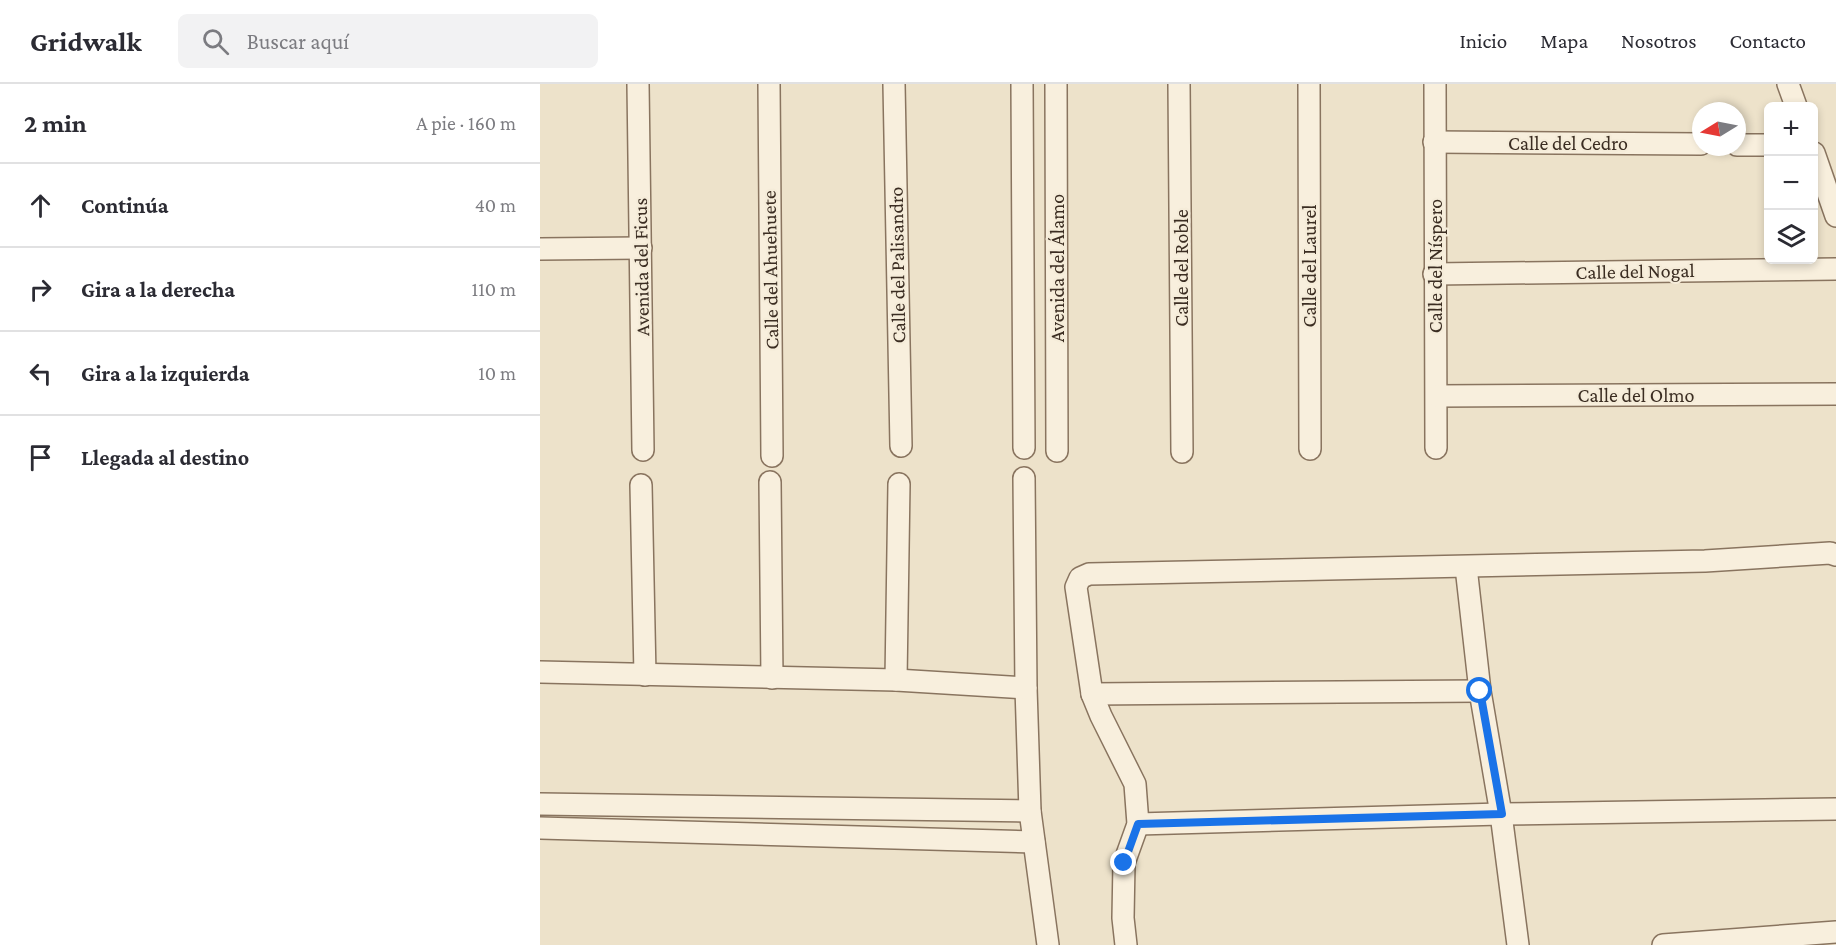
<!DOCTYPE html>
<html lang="es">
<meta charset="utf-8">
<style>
:root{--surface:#fff;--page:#f2f2f3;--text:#2b2b33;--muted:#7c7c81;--line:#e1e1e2}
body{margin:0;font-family:"Crimson Pro",serif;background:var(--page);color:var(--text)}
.controls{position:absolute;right:18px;top:18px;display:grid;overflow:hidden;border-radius:9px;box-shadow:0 3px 9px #0003}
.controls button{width:54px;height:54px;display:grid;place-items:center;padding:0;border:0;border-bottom:2px solid var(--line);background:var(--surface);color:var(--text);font:30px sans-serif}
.compass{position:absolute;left:1152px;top:18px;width:54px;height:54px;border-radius:50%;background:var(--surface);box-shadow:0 3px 9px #0003;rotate:260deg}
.stop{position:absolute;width:18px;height:18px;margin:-14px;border:4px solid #1a73e8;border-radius:50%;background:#fff}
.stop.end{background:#1a73e8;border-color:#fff;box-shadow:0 2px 6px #0008}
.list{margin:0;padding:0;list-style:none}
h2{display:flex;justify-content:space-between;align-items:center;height:78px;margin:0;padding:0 24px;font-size:26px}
h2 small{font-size:20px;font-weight:400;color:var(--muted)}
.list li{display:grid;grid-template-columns:39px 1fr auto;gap:18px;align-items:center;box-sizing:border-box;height:84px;padding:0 24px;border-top:2px solid var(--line)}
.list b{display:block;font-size:22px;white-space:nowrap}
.list em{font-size:20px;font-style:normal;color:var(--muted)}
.icon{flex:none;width:33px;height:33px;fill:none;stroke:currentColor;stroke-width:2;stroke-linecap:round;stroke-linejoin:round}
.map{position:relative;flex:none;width:1296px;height:861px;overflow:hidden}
header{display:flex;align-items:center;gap:36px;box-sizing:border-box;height:84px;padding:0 30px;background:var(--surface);border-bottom:2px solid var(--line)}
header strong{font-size:28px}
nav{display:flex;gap:33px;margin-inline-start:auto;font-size:21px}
.search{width:420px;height:54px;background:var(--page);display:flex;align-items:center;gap:15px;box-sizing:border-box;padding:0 21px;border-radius:9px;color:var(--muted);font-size:22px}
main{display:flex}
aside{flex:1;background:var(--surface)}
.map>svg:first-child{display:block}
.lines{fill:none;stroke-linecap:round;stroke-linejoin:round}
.minor-casing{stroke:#89745f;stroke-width:24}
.minor{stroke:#f8efdd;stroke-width:21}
.route{stroke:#1a73e8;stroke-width:8}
.labels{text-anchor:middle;stroke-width:4.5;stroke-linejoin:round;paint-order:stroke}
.street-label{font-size:20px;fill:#3b2d22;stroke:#f5ecd9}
</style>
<header>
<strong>Gridwalk</strong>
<div class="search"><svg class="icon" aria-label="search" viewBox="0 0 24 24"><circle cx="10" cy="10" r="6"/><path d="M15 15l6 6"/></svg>Buscar aquí</div>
<nav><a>Inicio</a><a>Mapa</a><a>Nosotros</a><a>Contacto</a></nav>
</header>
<main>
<aside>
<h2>2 min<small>A pie · 160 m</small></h2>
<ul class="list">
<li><svg class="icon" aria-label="ahead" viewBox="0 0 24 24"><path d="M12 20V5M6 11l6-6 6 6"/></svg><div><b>Continúa</b></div><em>40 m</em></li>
<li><svg class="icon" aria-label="right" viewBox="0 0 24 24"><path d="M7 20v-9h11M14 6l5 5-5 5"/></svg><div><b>Gira a la derecha</b></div><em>110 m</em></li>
<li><svg class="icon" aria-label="left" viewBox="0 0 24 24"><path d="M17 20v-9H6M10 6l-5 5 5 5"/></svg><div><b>Gira a la izquierda</b></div><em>10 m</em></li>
<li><svg class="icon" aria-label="arrive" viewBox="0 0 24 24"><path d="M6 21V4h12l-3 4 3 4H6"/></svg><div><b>Llegada al destino</b></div></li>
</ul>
</aside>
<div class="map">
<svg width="1296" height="861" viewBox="0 0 1296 861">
<rect width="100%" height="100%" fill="#ede2ca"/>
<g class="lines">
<defs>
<g id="minor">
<path d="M 98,0 L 103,366"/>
<path d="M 229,0 L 232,372"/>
<path d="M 354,0 L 361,362"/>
<path d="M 482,0 L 484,364"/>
<path d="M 516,0 L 517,367"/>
<path d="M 639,0 L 642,368"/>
<path d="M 769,0 L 770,365"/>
<path d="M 895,0 L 896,364"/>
<path d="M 1248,0 L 1256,22"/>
<path d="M 894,58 L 1161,60"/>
<path d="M 1197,61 L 1228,61"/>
<path d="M 1274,69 L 1296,132"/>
<path d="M 0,165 L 101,164"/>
<path d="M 894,190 L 1296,185"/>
<path d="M 897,312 L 1296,310"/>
<path d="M 484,394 L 486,604 L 490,727 L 508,861"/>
<path d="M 230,398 L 232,594"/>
<path d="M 101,401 L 105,591"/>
<path d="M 926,483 L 940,607 L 961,730 L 978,861"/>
<path d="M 0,588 L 356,596 L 486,604"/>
<path d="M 356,596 L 359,400"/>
<path d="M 552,610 L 940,607"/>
<path d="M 0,720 L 490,727"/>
<path d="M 598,740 L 961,730 L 1296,725"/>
<path d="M 0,744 L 494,758"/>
<path d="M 586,861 L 583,834 L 584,779 L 598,740 L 595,700 L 561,632 L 552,610 L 536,503 L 540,494 L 549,490 L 1165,477 L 1290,469 L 1296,471"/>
<path d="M 1123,861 L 1296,848"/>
</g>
</defs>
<use href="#minor" class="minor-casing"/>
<use href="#minor" class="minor"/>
</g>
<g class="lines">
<path class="route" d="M 584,779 L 598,740 L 962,730 L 940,607"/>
</g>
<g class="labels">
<g class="street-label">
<text x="1028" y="66">Calle del Cedro</text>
<text transform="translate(357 181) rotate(-91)" y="7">Calle del Palisandro</text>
<text transform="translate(769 182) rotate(-90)" y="7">Calle del Laurel</text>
<text transform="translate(895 182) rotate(-90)" y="7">Calle del Níspero</text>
<text transform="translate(101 183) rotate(-91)" y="7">Avenida del Ficus</text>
<text transform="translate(517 184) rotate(-90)" y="7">Avenida del Álamo</text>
<text transform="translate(641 184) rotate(-90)" y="7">Calle del Roble</text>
<text transform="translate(230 186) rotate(-91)" y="7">Calle del Ahuehuete</text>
<text transform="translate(1095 187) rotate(-1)" y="7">Calle del Nogal</text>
<text x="1096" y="318">Calle del Olmo</text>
</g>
</g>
</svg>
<div class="controls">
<button>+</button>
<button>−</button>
<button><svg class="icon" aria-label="layers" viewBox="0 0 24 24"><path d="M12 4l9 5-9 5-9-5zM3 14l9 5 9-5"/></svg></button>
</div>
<svg class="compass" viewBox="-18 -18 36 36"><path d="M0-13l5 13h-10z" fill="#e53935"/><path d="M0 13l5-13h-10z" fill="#7c7c81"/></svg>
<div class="stop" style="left:940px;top:607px"></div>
<div class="stop end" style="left:584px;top:779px"></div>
</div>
</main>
